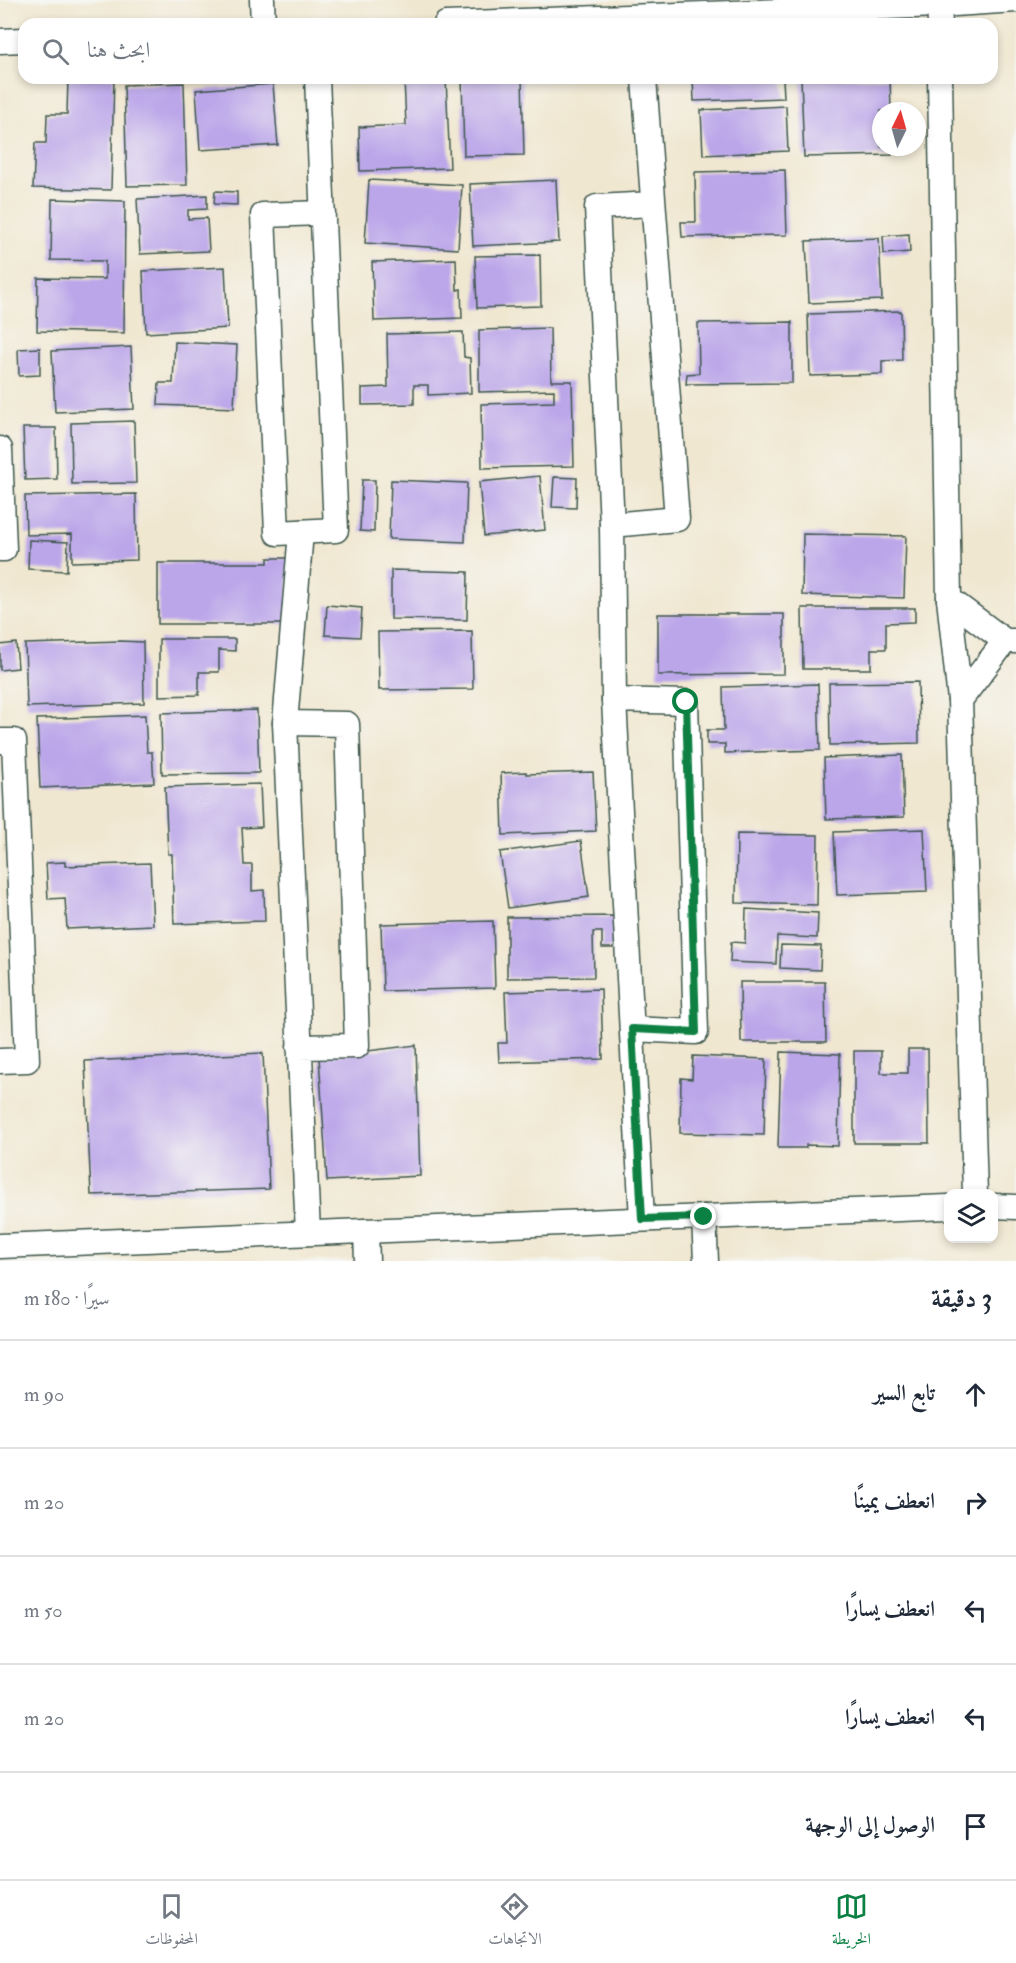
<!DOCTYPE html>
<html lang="ar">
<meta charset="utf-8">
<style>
:root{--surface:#fff;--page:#f6f6f7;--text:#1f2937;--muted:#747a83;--line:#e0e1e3;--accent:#0b8043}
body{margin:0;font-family:"IM FELL Double Pica",Amiri,serif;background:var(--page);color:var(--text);direction:rtl}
.controls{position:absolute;right:18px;bottom:18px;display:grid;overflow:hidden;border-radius:12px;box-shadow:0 3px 9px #0003}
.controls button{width:54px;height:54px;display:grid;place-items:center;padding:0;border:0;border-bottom:2px solid var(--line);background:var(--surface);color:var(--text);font:30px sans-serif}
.compass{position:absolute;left:872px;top:102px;width:54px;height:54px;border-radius:50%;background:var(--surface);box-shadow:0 3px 9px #0003;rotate:5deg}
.stop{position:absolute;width:18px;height:18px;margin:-14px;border:4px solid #0b8043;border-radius:50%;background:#fff}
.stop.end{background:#0b8043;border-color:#fff;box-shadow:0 2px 6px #0008}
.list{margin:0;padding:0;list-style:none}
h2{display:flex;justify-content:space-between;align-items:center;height:78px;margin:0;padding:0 24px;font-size:26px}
h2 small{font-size:20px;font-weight:400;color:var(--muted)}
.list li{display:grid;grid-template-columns:39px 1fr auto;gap:18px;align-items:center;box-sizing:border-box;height:108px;padding:0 24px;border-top:2px solid var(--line)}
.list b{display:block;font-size:22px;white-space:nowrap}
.list em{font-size:20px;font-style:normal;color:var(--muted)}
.icon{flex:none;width:33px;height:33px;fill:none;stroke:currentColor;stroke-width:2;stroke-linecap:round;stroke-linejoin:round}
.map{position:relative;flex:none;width:1016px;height:1261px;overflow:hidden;direction:ltr}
.search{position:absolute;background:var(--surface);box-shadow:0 3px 9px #0003;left:18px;right:18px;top:18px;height:66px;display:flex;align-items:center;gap:15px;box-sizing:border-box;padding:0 21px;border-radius:18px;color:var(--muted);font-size:22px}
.sheet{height:618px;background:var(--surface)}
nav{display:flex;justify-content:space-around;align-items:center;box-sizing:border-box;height:84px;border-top:2px solid var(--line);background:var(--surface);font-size:16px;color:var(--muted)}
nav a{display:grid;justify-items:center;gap:3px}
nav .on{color:var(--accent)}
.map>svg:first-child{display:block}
.building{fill:#bba6e9}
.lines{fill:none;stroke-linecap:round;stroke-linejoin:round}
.minor-casing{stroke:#3e564b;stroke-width:27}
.minor{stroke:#fff;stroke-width:24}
.route{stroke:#0b8043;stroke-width:8}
</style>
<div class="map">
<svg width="1016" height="1261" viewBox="0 0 1016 1261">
<rect width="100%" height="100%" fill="#f6f6f2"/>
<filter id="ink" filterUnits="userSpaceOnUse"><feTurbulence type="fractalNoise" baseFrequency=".0167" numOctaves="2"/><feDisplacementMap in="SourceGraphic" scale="12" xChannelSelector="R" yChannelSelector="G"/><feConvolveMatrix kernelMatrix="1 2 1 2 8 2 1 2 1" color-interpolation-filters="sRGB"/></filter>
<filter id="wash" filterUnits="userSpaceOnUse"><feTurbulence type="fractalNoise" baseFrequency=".008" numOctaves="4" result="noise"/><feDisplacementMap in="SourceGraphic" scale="24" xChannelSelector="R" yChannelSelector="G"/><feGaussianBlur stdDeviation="1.35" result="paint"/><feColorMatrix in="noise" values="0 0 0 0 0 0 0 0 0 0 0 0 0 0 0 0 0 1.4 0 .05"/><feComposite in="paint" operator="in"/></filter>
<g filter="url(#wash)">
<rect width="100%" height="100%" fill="#f0e7d0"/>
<g id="blocks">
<g class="building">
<path d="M 68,78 L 114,78 L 111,190 L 33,188 L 35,143 L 46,143 L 47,114 L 67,114 Z"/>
<path d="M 404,78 L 446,78 L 450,168 L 360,171 L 359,127 L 406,125 Z"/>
<path d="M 462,78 L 522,78 L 524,155 L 464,156 Z"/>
<path d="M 693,78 L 783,78 L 784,98 L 694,101 Z"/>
<path d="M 801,78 L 890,78 L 891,111 L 881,111 L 881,147 L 892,147 L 892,155 L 804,157 Z"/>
<path d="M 184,83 L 187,185 L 127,186 L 124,85 Z"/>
<path d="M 273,84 L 278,145 L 200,150 L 196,90 Z"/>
<path d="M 786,106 L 788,151 L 703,155 L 701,110 Z"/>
<path d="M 785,170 L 787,235 L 682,237 L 681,222 L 696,222 L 695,172 Z"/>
<path d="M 369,180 L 462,185 L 458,249 L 365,243 Z"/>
<path d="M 556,180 L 559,242 L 473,246 L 470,184 Z"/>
<path d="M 215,191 L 237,192 L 237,205 L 214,204 Z"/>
<path d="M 207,195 L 207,209 L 188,210 L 188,219 L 207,218 L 209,251 L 140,254 L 137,199 Z"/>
<path d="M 52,199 L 125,201 L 124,333 L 37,331 L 38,278 L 105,279 L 105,261 L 51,260 Z"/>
<path d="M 909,234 L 910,252 L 884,254 L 883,236 Z"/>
<path d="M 879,238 L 882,300 L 809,303 L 806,241 Z"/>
<path d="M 540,255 L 541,306 L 477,308 L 475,256 Z"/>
<path d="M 456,259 L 457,290 L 461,289 L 462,318 L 374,321 L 372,262 Z"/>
<path d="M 225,267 L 228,328 L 146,333 L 143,271 Z"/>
<path d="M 901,311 L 902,360 L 882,361 L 882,374 L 810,376 L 808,314 Z"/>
<path d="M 792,322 L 792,383 L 686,384 L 687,374 L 699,373 L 698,323 Z"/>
<path d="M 550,328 L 551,381 L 572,381 L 574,466 L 482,468 L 481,404 L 554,402 L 554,390 L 479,392 L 479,330 Z"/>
<path d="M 463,332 L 464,357 L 470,358 L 471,393 L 428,395 L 428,385 L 414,385 L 414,404 L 362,405 L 362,388 L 388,387 L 387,334 Z"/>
<path d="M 175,342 L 237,345 L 234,408 L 158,405 L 159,383 L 173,383 Z"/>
<path d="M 131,347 L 134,409 L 55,412 L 52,351 Z"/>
<path d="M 40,348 L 40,375 L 19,376 L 18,349 Z"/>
<path d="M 134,421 L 136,483 L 72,484 L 71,423 Z"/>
<path d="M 23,428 L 56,428 L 57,479 L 25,480 Z"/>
<path d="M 540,476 L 545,530 L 484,536 L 479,482 Z"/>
<path d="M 554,477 L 577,478 L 576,508 L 552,507 Z"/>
<path d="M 362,480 L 375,480 L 374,532 L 360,531 Z"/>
<path d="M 391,480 L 467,483 L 465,542 L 389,539 Z"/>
<path d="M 136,494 L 137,560 L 72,562 L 72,534 L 26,535 L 25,496 Z"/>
<path d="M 803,534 L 906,536 L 904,598 L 802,595 Z"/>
<path d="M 29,540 L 68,542 L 67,571 L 28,569 Z"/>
<path d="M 268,558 L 288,558 L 289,624 L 158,624 L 158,563 L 268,563 Z"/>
<path d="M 391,570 L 468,572 L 467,620 L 391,619 Z"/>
<path d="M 327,605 L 362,608 L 360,637 L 325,635 Z"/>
<path d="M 802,608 L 915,608 L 915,622 L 886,623 L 886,649 L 871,649 L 871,669 L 803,669 Z"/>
<path d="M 658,614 L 784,614 L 784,674 L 658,675 Z"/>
<path d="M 472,631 L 473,689 L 379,690 L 378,632 Z"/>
<path d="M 159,639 L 235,639 L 235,651 L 219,650 L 219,672 L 199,672 L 199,695 L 159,696 Z"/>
<path d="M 120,641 L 143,642 L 144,703 L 27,707 L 25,644 Z"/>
<path d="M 16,643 L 18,668 L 0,670 L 0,645 Z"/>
<path d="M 918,682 L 919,743 L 830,745 L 829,683 Z"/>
<path d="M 818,684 L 820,750 L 725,753 L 725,744 L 707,744 L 707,730 L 724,730 L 723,687 Z"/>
<path d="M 257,710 L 259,773 L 162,774 L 161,713 Z"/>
<path d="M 145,715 L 147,752 L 152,752 L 154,783 L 40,788 L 37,719 Z"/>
<path d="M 902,755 L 904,817 L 826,819 L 824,758 Z"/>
<path d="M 526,772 L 526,774 L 593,772 L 596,831 L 503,835 L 501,773 Z"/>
<path d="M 260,784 L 262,827 L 242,828 L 244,865 L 252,865 L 252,891 L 264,890 L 265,921 L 174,924 L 172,854 L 168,854 L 165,787 Z"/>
<path d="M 924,829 L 927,892 L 837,895 L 834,832 Z"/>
<path d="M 737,834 L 818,835 L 817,905 L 736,903 Z"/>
<path d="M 581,841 L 589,897 L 508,908 L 500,852 Z"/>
<path d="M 65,862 L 65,866 L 150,863 L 153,925 L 67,929 L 65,898 L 48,899 L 46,863 Z"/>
<path d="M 746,909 L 818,913 L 817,938 L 777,936 L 776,964 L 730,962 L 731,942 L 745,943 Z"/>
<path d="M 617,916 L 617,948 L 602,948 L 602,932 L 593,932 L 594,977 L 507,978 L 507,917 Z"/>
<path d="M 493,921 L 495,988 L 383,991 L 381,924 Z"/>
<path d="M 781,945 L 821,946 L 820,970 L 780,968 Z"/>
<path d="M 740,982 L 825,982 L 826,1042 L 741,1042 Z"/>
<path d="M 601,989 L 603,1059 L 499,1062 L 498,1043 L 507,1043 L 505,992 Z"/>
<path d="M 416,1045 L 420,1176 L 327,1181 L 319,1057 Z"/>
<path d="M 908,1049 L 928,1049 L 929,1143 L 854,1143 L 854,1051 L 881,1051 L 881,1073 L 908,1073 Z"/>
<path d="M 781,1052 L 840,1054 L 838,1146 L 806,1145 L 806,1148 L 778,1148 Z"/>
<path d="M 263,1053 L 269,1189 L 91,1195 L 85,1061 Z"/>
<path d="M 693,1056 L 766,1059 L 764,1135 L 680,1133 L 681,1078 L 692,1079 Z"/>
</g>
</g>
</g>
<g filter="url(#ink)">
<use href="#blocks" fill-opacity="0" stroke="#3e564b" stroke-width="1.5"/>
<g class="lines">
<defs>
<g id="minor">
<path d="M 262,0 L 263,24"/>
<path d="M 939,5 L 1016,0"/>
<path d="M 446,24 L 939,5 L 940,24"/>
<path d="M 0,41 L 24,40"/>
<path d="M 317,78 L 336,530 L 277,533 L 263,215 L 323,213"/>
<path d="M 644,78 L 677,519 L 612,525 L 597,207 L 653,204"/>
<path d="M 940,78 L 949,599 L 960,700 L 975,1194"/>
<path d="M 0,449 L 4,549 L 0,549"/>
<path d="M 612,525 L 614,700"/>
<path d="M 949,599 L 1005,641"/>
<path d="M 960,700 L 1005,641 L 1016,641"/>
<path d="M 285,723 L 301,532"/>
<path d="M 0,741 L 14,741 L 27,1060 L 0,1061"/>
<path d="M 632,1029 L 696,1032 L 686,702 L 614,700 L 642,1219"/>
<path d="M 299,1047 L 357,1046 L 347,724 L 285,723 L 308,1233"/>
<path d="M 994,1206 L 1016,1207"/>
<path d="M 704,1217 L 706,1261"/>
<path d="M 366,1231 L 367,1261"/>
<path d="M 0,1246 L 948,1207"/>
</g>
</defs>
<use href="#minor" class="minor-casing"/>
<use href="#minor" class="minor"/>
</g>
</g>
<g class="lines" filter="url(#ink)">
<path class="route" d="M 686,702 L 696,1032 L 632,1029 L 642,1219 L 704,1217"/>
</g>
</svg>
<div class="controls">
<button><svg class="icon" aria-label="layers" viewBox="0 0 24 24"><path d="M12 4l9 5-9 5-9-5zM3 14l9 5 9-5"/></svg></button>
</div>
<svg class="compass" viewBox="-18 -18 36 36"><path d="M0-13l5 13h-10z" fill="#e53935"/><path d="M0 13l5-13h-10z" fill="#747a83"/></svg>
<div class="stop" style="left:686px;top:702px"></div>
<div class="stop end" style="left:704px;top:1217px"></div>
<div class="search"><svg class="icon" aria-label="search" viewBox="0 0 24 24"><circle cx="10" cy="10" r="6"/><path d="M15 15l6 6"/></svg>ابحث هنا</div>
</div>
<section class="sheet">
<h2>3 دقيقة<small>سيرًا · 180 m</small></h2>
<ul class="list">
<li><svg class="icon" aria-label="ahead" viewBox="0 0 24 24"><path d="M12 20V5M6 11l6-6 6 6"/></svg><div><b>تابع السير</b></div><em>90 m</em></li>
<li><svg class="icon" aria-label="right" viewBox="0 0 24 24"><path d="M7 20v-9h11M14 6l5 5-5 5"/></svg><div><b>انعطف يمينًا</b></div><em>20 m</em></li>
<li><svg class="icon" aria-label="left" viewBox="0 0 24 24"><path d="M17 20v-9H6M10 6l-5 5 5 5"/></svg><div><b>انعطف يسارًا</b></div><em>50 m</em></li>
<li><svg class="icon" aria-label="left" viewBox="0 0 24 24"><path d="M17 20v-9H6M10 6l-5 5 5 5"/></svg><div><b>انعطف يسارًا</b></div><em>20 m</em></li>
<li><svg class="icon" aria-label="arrive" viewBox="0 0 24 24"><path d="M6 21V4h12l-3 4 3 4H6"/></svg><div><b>الوصول إلى الوجهة</b></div></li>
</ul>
</section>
<nav>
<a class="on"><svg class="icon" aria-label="map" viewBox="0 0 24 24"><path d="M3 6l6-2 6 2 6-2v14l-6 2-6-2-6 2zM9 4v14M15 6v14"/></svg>الخريطة</a>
<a><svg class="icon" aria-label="directions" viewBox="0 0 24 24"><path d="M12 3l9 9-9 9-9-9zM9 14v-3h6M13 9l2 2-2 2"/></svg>الاتجاهات</a>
<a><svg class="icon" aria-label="saved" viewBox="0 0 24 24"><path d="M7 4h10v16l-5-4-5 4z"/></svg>المحفوظات</a>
</nav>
